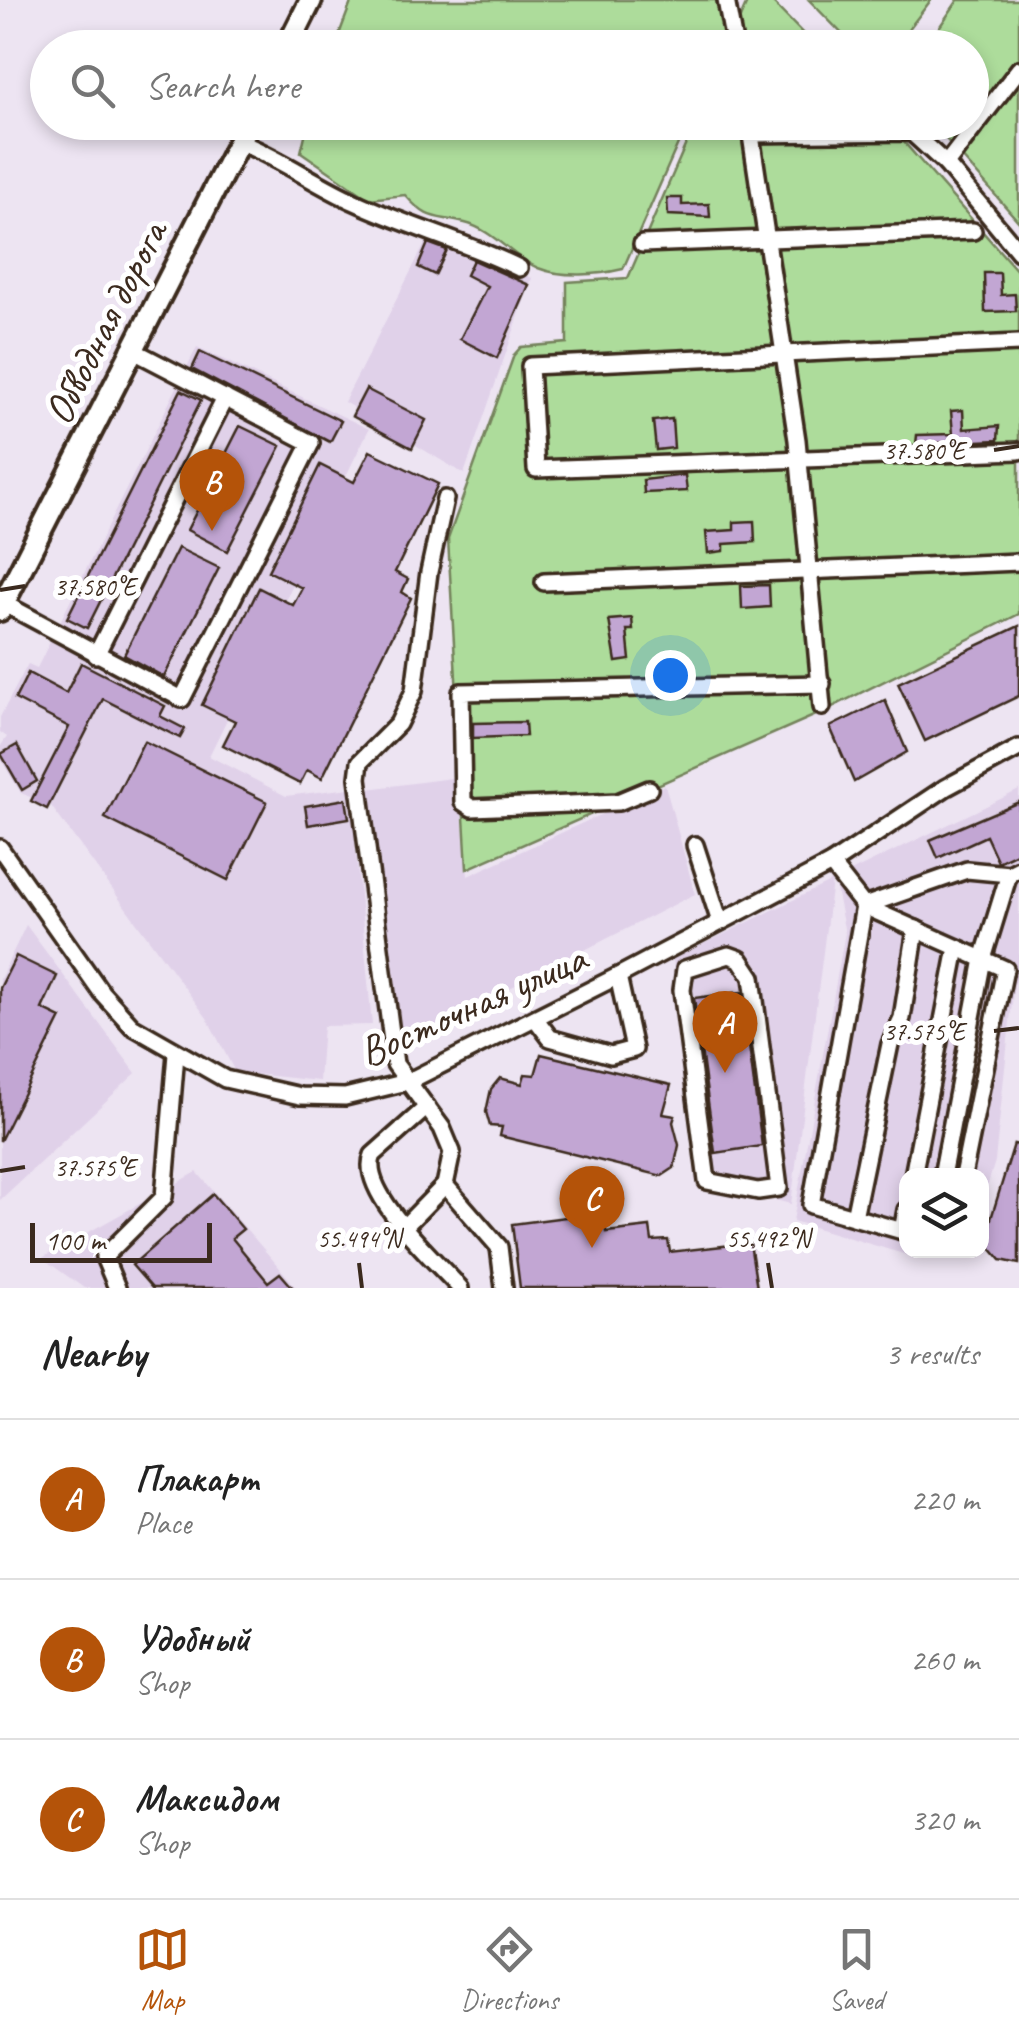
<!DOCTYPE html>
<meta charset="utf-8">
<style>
:root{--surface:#fff;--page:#f2f2f2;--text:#222;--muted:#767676;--line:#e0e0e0;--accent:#b45309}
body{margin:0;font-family:Caveat,sans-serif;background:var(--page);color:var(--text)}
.controls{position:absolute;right:30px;bottom:30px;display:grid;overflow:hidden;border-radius:20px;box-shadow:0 5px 15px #0003}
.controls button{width:90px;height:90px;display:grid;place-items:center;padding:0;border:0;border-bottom:2px solid var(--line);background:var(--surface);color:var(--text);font:50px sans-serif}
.scale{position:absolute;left:30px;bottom:25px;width:182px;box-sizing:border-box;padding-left:10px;border:5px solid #3b2a1e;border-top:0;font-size:28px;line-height:35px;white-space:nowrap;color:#3b2a1e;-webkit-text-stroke:8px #fff;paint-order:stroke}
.you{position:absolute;left:670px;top:675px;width:35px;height:35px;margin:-25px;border:8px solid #fff;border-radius:50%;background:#1a73e8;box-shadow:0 0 0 15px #1a73e833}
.badge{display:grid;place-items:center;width:65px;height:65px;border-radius:50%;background:var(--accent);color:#fff;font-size:32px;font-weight:700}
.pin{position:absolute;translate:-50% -82px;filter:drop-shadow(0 2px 5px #0008)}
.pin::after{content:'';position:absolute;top:52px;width:35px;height:30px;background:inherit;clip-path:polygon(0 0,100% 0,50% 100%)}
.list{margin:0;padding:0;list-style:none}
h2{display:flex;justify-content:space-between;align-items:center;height:130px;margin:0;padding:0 40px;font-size:42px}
h2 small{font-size:32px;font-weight:400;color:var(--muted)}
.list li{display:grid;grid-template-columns:65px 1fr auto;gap:30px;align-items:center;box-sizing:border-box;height:160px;padding:0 40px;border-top:2px solid var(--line)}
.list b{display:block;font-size:38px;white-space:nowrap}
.list p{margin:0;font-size:32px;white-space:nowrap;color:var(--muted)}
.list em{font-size:32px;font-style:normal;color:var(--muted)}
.icon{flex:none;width:55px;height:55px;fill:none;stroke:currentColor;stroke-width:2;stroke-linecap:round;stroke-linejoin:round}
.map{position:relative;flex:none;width:1019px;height:1288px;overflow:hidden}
.search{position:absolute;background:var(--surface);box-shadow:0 5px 15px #0003;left:30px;right:30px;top:30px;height:110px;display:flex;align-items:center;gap:25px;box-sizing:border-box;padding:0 35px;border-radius:55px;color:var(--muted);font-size:38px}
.sheet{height:610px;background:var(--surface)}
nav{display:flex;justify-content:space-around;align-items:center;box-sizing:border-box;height:140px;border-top:2px solid var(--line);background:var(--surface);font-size:28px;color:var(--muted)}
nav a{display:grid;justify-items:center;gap:5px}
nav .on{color:var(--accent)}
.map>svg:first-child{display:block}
.built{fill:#e0d1e9}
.green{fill:#addc9b;stroke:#74835c;stroke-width:2.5}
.building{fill:#c2a6d3;stroke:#3b2a1e;stroke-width:2.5}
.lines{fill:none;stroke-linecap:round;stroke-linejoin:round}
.minor-casing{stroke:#3b2a1e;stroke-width:22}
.major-casing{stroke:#3b2a1e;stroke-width:28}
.minor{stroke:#fff;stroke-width:15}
.major{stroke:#fff;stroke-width:20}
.ticks{fill:none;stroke:#3b2a1e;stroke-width:4}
.labels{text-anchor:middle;stroke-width:10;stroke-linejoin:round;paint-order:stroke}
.street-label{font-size:42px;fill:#3b2a1e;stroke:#fff}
.ticks-label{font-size:25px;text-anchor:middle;fill:#3b2a1e;stroke:#fff;stroke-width:10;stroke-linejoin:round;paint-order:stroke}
</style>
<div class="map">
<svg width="1019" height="1288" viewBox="0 0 1019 1288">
<rect width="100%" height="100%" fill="#ede4f2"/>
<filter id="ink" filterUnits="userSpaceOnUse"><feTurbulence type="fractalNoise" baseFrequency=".01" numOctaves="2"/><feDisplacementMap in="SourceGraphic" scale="20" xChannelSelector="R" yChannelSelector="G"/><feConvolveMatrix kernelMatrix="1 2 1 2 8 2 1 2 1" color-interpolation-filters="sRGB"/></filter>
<g filter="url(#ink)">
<g class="built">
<path d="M 430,234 L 532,278 L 464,474 L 344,402 Z"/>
<path d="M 197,347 L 369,429 L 209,756 L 286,796 L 350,788 L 372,1025 L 323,1026 L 319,1081 L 235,1072 L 207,1018 L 51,806 L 21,793 L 0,758 L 0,747 L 7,737 L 0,732 L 0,717 L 28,664 L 37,668 Z"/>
<path d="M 459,777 L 468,876 L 665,785 L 695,894 L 411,1038 L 401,1034 L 368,789 Z"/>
<path d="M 1019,790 L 1019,976 L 1014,984 L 995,1161 L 984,1198 L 982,1201 L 982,1176 L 906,1176 L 906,1250 L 929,1251 L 917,1258 L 793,1221 L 845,933 L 834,880 Z"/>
<path d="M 832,881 L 791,1204 L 701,1181 L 673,959 Z"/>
<path d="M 26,925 L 136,1073 L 0,1200 L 0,979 Z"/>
<path d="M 197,1172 L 297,1288 L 84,1288 L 42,1258 Z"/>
</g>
<g class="green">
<path d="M 352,0 L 716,0 L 725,34 L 720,48 L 334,48 Z"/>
<path d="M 748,0 L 770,0 L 816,47 L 727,48 Z"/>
<path d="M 809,0 L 931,0 L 895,47 L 856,48 Z"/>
<path d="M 958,0 L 1019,0 L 1019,222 L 932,123 L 972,122 L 972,48 L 925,48 Z"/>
<path d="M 308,123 L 687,123 L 623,269 C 598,275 563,278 538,268 C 512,257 493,230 465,223 C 434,215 429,222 405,195 L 369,199 L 301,152 Z"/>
<path d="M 695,123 L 887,123 L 1019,273 L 1019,614 L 816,715 L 467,869 L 448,539 L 514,355 L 521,347 L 567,343 L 567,282 L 628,278 Z"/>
</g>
<g class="building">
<path d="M 667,198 L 682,198 L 682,205 L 709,204 L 710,217 L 668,215 Z"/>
<path d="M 428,243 L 447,250 L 435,275 L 418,267 Z"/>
<path d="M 473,260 L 529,285 L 497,358 L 460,339 L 487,286 L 466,275 Z"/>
<path d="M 984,273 L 1000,273 L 1001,295 L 1015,294 L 1016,311 L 985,312 Z"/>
<path d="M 200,352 L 341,421 L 330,442 L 192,369 Z"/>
<path d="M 366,389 L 426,420 L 412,448 L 352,416 Z"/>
<path d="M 181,390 L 201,400 L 87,628 L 67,618 Z"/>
<path d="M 963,410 L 964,429 L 999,426 L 998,440 L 916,444 L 917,435 L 953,434 L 951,411 Z"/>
<path d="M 672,419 L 674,448 L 656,450 L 653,421 Z"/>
<path d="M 240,426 L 281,446 L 227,551 L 187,530 Z"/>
<path d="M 370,451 L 438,484 L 395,572 L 408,579 L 402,592 L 411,598 L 322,778 L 307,770 L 300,784 L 223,745 L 235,721 L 202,705 L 259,588 L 293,605 L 302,588 L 268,571 L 320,465 L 354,482 Z"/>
<path d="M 685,475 L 687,491 L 644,493 L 643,480 Z"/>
<path d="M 754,521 L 755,542 L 724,544 L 724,551 L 708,553 L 706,532 L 734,530 L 734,522 Z"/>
<path d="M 178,548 L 219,568 L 164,677 L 124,655 Z"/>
<path d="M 769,585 L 770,607 L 742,609 L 741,586 Z"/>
<path d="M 632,618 L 633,630 L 627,630 L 630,660 L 616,662 L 609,620 Z"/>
<path d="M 1019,626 L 1019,696 L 925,741 L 898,683 Z"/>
<path d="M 81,663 L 165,706 L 160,716 L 185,729 L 180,738 L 103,699 L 47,809 L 31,801 L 69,727 L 15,699 L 28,673 L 66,693 Z"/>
<path d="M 885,700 L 907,752 L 854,782 L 830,727 Z"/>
<path d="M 525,722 L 526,736 L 473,738 L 473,723 Z"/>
<path d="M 144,741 L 267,802 L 228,880 L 105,818 Z"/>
<path d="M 17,745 L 37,781 L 22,790 L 1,754 Z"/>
<path d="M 346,799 L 349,818 L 308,825 L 305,806 Z"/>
<path d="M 1019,802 L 1019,852 L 998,862 L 986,836 L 938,858 L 930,840 Z"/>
<path d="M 16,956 L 57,976 L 42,1009 L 61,1018 L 0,1141 L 0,988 Z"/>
<path d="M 742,992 L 762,1146 L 715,1153 L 694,998 Z"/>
<path d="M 541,1054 L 671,1085 L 663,1114 L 675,1116 L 673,1122 L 679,1145 L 674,1168 L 662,1176 L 500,1136 L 502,1127 L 490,1126 L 486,1112 L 491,1089 L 500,1078 L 522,1084 L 525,1074 L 535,1075 Z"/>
<path d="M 1014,1144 L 1019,1145 L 1019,1264 L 1001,1260 L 990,1247 L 990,1222 Z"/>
<path d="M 213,1194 L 243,1229 L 232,1238 L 268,1282 L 280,1273 L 293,1288 L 152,1288 L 132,1265 Z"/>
<path d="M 604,1212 L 606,1232 L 650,1227 L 652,1241 L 668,1240 L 670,1252 L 750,1243 L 757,1288 L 520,1288 L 512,1224 Z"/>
</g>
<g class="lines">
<defs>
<g id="minor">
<path d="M 726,0 L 735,48"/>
<path d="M 749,122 L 797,440 L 822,707"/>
<path d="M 751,134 L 911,132 L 946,164 L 1019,252"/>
<path d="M 239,142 C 280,158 315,184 355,202 C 409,227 466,242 519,268"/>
<path d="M 946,164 L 1019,69"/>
<path d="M 642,244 L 973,231"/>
<path d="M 1019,343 L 530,366 L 536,469 L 1019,451"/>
<path d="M 544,582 L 1019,562"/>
<path d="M 3,603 L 182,699 L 311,443 L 130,349"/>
<path d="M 96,655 L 225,398"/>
<path d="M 649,789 L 618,802 L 472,808 L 463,802 L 461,692 L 822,684"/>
<path d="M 695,845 L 720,922"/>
<path d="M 0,848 L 102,993 L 132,1026 L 225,1079 L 300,1096 L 345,1097 L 407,1082 L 618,976 L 831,864 L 945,788 L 1019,748"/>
<path d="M 831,864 L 864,906 L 1005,969 L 963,1176"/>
<path d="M 864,906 L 811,1205 L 906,1232"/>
<path d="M 864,906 L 967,870 L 1009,874 L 1019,869"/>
<path d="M 729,955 L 740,959 L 752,977 L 779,1188 L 758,1191 L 707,1181 L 682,990 L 685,969 Z"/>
<path d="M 535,1018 L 550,1038 L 611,1055 L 634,1049 L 618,976"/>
<path d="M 427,1107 L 373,1155 C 357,1191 437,1262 460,1288"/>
<path d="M 913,1176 L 957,948"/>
<path d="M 942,1176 L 983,959 L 1009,874"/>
<path d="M 445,1185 L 499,1247 L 504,1288"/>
<path d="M 854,1217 L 890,1044 L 902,1018 L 916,929"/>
<path d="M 405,1226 L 445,1185 L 452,1152 L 442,1128 L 395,1064 L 358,778 L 360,762 L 398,724 L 414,691 L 429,572 L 445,499"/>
<path d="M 902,1231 L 906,1210"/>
<path d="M 117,1288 L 104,1257 L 164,1197 L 176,1054"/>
</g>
<g id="major">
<path d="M 287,48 L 311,0"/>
<path d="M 0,610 L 249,122"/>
</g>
</defs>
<use href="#minor" class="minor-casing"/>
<use href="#major" class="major-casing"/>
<use href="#minor" class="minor"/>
<use href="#major" class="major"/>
</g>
</g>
<path class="ticks" d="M 994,450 L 1019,446M 0,590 L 25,586M 994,1031 L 1019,1028M 0,1171 L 25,1167M 359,1263 L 362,1288M 768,1263 L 772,1288"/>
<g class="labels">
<g class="street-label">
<text transform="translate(104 322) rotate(-63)" y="15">Обводная дорога</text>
<text transform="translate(472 1004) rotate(-24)" y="15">Восточная улица</text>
</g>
</g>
<g class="ticks-label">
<text x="924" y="459">37.580°E</text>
<text x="95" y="595">37.580°E</text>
<text x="924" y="1040">37.575°E</text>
<text x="95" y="1176">37.575°E</text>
<text x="359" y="1247">55.494°N</text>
<text x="768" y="1247">55.492°N</text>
</g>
</svg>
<div class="controls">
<button><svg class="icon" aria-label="layers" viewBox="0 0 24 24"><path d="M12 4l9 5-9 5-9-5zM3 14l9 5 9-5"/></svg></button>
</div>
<div class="scale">100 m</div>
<div class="you"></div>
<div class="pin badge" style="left:725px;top:1073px">A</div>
<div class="pin badge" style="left:212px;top:531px">B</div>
<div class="pin badge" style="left:592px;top:1248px">C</div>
<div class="search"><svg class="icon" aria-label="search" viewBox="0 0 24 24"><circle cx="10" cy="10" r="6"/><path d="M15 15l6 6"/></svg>Search here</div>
</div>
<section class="sheet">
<h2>Nearby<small>3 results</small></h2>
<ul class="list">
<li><span class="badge">A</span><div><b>Плакарт</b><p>Place</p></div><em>220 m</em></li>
<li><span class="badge">B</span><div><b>Удобный</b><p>Shop</p></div><em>260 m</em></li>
<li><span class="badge">C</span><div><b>Максидом</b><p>Shop</p></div><em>320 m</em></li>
</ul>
</section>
<nav>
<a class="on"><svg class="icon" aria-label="map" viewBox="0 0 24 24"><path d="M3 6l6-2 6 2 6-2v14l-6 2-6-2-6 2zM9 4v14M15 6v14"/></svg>Map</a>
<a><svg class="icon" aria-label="directions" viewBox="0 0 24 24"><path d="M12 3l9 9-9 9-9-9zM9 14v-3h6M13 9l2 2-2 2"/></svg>Directions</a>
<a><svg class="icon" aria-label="saved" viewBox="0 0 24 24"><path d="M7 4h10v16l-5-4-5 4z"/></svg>Saved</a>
</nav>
